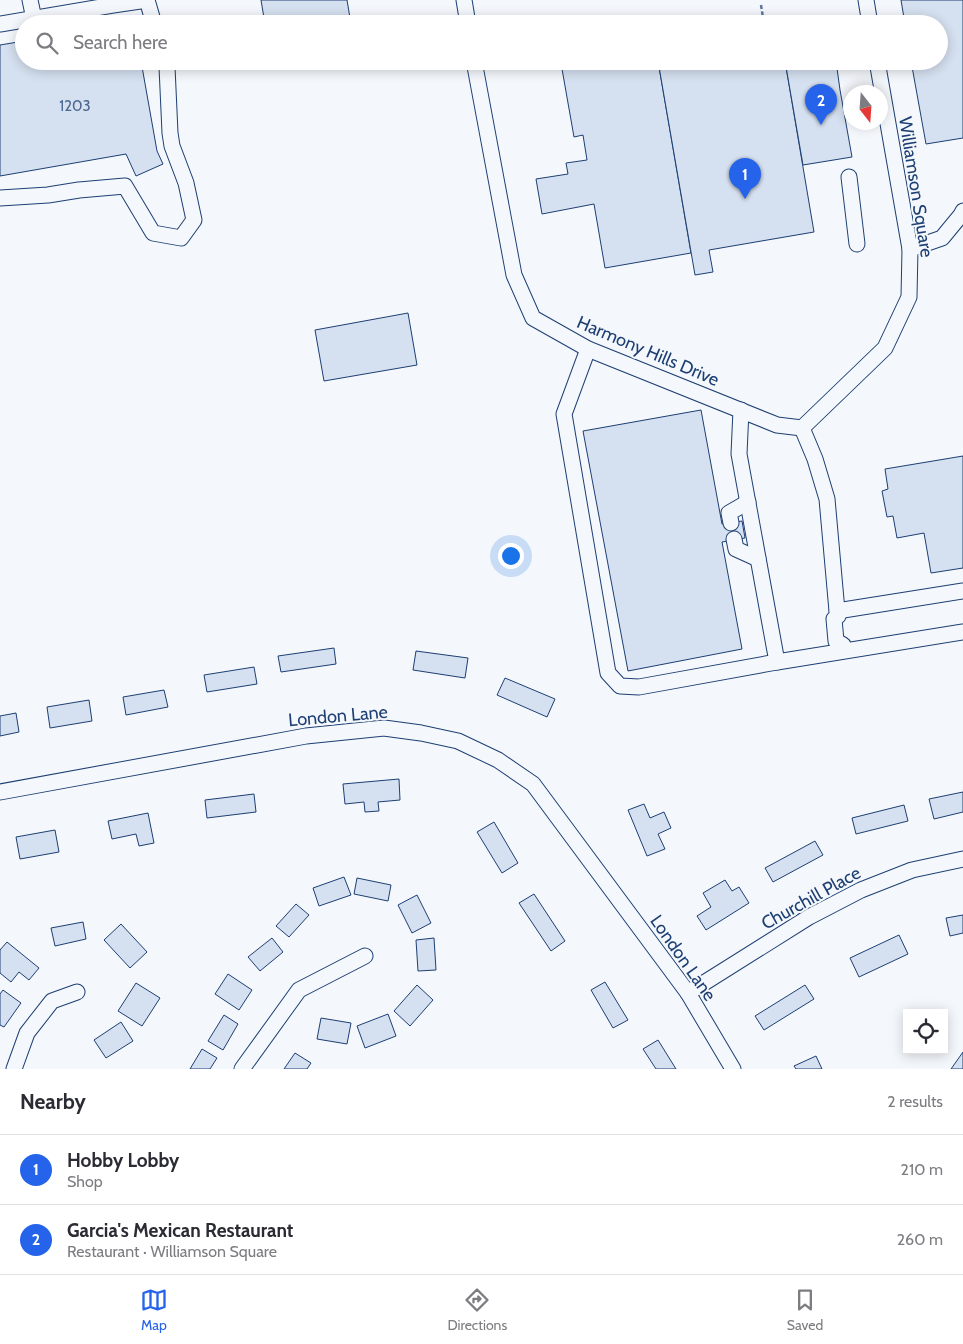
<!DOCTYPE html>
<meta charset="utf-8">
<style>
:root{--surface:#fff;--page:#f7f7f7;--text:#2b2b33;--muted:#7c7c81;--line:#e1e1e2;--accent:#2563eb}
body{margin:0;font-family:Cabin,sans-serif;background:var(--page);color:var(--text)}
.controls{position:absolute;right:15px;bottom:15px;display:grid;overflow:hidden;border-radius:0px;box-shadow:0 2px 12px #0003}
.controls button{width:45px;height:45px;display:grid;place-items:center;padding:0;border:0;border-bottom:1px solid var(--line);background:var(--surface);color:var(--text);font:25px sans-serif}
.compass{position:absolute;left:843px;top:85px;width:45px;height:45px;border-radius:50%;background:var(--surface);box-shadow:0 2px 12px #0003;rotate:163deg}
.you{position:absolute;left:510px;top:555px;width:18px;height:18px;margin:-12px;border:4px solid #fff;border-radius:50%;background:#1a73e8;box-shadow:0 0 0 8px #1a73e833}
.badge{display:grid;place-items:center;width:32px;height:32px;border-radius:50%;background:var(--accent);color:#fff;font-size:16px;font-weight:700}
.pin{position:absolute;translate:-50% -41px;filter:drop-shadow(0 1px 2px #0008)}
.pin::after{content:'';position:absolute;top:26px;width:18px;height:15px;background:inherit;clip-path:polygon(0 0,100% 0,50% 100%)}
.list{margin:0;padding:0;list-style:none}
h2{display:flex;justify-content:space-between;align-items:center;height:65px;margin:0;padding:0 20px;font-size:21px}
h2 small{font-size:16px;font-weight:400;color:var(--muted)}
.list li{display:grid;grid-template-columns:32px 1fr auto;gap:15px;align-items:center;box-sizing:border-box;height:70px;padding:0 20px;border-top:1px solid var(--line)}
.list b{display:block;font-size:19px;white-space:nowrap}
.list p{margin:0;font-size:16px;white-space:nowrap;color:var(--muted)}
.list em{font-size:16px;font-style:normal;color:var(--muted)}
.icon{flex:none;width:28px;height:28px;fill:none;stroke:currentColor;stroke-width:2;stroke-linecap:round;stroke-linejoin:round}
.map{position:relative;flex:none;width:963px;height:1069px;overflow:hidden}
.search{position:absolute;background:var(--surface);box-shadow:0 2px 12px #0003;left:15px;right:15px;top:15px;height:55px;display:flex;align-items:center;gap:12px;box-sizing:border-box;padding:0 18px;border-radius:28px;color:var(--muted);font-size:19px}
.sheet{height:205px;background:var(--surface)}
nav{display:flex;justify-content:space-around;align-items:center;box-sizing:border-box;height:70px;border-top:1px solid var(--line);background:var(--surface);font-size:14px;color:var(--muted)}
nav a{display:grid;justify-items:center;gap:2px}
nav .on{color:var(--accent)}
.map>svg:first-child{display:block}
.building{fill:#d5e0f0;stroke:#1d3f73}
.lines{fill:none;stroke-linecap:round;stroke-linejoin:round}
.minor-casing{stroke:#1d3f73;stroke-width:17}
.path{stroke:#5e769c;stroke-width:2.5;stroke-dasharray:4 2.5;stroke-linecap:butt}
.minor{stroke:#f4f7fb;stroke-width:15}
.labels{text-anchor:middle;stroke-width:4;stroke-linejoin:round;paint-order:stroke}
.number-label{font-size:15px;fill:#4b6792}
.street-label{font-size:18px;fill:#1d3f73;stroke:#f4f7fb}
</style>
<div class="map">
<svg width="963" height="1069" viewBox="0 0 963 1069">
<rect width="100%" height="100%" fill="#f4f7fb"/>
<g class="building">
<path d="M 261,0 L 347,0 L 351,24 L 265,24 Z"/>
<path d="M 901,0 L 963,0 L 963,138 L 926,144 L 911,61 L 939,61 L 939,24 L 905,24 Z"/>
<path d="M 831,16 L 832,24 L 783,24 L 826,16 Z"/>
<path d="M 24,41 L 24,61 L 141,61 L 157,151 L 163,164 L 136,176 L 126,154 L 0,176 L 0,45 Z"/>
<path d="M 605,61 L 658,61 L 691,253 L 605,268 L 594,204 L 542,214 L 536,179 L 568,174 L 566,163 L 587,160 L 583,135 L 574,137 L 562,69 Z"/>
<path d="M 658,61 L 785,61 L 814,232 L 709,250 L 713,272 L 695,275 Z"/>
<path d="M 785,61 L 836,61 L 840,90 L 852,157 L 803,165 Z"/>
<path d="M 408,313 L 417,365 L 324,381 L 315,330 Z"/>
<path d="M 701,410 L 722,524 L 742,521 L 745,538 L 722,542 L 742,649 L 628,671 L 583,431 Z"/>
<path d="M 963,456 L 963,568 L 931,573 L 924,533 L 897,538 L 893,516 L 887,517 L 882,491 L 888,489 L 885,469 Z"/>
<path d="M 334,648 L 336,664 L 281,672 L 278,656 Z"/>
<path d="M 416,651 L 468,658 L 465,678 L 413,670 Z"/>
<path d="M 254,667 L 257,684 L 207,692 L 204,675 Z"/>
<path d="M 505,678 L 555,699 L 547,717 L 497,695 Z"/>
<path d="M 164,690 L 168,707 L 126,715 L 123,697 Z"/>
<path d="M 89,700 L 92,721 L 50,728 L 47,707 Z"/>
<path d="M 16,713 L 19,732 L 0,736 L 0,716 Z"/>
<path d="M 399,779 L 400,800 L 378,802 L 379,811 L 365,812 L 364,802 L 345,804 L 343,784 Z"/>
<path d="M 963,792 L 963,812 L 934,819 L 929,799 Z"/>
<path d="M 254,794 L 256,812 L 207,818 L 205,800 Z"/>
<path d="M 644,804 L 650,818 L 664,812 L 671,828 L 658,834 L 665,849 L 647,856 L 628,810 Z"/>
<path d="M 904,805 L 908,821 L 856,834 L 852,818 Z"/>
<path d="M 148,813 L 154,843 L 139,846 L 136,834 L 112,839 L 108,821 Z"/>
<path d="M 494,822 L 518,863 L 502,873 L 477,832 Z"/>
<path d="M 55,830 L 59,852 L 20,859 L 16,837 Z"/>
<path d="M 815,841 L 823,855 L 773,882 L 765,868 Z"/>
<path d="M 344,877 L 351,895 L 319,906 L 313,888 Z"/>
<path d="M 357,878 L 391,885 L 388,901 L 354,894 Z"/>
<path d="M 725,880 L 732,891 L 739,887 L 749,903 L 706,930 L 697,916 L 711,907 L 703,893 Z"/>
<path d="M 534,894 L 565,941 L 551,951 L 519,903 Z"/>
<path d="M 417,895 L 431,923 L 412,933 L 398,905 Z"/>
<path d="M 296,904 L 309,915 L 289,937 L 276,926 Z"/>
<path d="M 963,915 L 963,933 L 950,936 L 946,918 Z"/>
<path d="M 83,922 L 86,939 L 55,946 L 51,928 Z"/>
<path d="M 121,924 L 147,952 L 130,968 L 104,940 Z"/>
<path d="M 899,935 L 908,954 L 859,977 L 850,958 Z"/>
<path d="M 272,938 L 283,952 L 260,971 L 248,957 Z"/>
<path d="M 434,938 L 436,970 L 418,971 L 416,940 Z"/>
<path d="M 7,942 L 39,968 L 29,980 L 19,972 L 11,982 L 0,973 L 0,950 Z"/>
<path d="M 228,974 L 252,990 L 239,1010 L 215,994 Z"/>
<path d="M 605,982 L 628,1020 L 613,1028 L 591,990 Z"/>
<path d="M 136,983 L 160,998 L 142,1026 L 118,1011 Z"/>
<path d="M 417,985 L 433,1000 L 410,1026 L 394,1011 Z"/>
<path d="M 805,985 L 814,999 L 764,1030 L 755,1016 Z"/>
<path d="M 3,990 L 21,1003 L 4,1027 L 0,1025 L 0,994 Z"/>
<path d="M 388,1014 L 396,1036 L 365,1048 L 357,1026 Z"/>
<path d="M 224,1015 L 238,1024 L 223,1050 L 208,1041 Z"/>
<path d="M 321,1018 L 351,1023 L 347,1044 L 317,1039 Z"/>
<path d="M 121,1022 L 133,1041 L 106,1058 L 94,1040 Z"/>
<path d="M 658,1040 L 676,1069 L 656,1069 L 643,1049 Z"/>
<path d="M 202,1049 L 217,1058 L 210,1069 L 190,1069 Z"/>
<path d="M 963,1052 L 963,1069 L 951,1069 Z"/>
<path d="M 295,1053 L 311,1063 L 307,1069 L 284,1069 Z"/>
<path d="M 816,1056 L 822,1069 L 796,1069 L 794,1066 Z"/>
</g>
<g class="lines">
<defs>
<g id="minor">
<path d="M 30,0 L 34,19"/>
<path d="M 147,0 L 154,24"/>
<path d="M 464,0 L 468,24"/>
<path d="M 866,0 L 870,24"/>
<path d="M 0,24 L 113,5 L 147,0"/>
<path d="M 474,61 L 514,275 L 533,318 L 588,349 L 777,425 L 802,428"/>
<path d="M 849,177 L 857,244"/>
<path d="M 0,198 L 48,195 L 79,190 L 125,186 L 153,233 L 181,238 L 194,220 L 186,183 L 172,146 L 170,133 L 167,67 L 165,61"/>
<path d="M 910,249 L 942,238 L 961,215 L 963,211"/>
<path d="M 588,349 L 564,414 L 608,673 L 620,686 L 639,687 L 777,662 L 739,454 L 741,410"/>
<path d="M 802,428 L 885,348 L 909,297 L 910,249 L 877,61"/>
<path d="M 802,428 L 815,459 L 827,499 L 837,611 L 963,591"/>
<path d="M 731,523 L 729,513 L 748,502"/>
<path d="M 734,539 L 736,549 L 758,559"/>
<path d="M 837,611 L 838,616 L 834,619 L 836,641 L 843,645"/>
<path d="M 777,662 L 963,632"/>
<path d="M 0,792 L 306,736 L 384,728 L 421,733 L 458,741 L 498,760 L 533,784 L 688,993 L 733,1069"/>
<path d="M 688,993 L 809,917 L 861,890 L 912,870 L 963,859"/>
<path d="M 14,1069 L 27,1033 L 52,1001 L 77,992"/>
<path d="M 242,1069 L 299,990 L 365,956"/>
</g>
</defs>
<use href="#minor" class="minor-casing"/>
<path class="path" d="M 761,5 L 764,24"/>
<use href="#minor" class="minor"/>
</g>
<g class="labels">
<g class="number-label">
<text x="75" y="111">1203</text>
</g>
<g class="street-label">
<text transform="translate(916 187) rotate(81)" y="6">Williamson Square</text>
<text transform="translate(648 351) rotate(23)" y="6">Harmony Hills Drive</text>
<text transform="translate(338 716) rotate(-5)" y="6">London Lane</text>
<text transform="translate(811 898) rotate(-29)" y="6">Churchill Place</text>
<text transform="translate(683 958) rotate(55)" y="6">London Lane</text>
</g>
</g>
</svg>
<div class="controls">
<button><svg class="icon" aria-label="locate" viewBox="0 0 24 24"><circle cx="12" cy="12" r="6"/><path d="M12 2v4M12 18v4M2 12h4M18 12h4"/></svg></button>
</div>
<svg class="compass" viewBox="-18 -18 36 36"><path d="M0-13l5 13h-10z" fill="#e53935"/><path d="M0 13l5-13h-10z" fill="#7c7c81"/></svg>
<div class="you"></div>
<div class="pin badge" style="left:745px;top:199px">1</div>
<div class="pin badge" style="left:821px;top:125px">2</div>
<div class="search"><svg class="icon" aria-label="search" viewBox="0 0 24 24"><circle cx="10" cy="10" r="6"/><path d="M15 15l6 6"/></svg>Search here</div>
</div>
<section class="sheet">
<h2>Nearby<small>2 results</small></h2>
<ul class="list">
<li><span class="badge">1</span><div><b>Hobby Lobby</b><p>Shop</p></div><em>210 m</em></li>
<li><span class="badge">2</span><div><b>Garcia's Mexican Restaurant</b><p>Restaurant · Williamson Square</p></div><em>260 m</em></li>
</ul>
</section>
<nav>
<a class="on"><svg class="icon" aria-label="map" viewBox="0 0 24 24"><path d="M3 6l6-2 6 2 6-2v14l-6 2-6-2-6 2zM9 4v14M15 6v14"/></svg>Map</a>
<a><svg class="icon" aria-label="directions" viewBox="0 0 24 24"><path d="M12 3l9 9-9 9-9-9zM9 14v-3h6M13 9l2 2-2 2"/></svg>Directions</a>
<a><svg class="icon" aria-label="saved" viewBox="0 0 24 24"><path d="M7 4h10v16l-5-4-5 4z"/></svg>Saved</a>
</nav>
